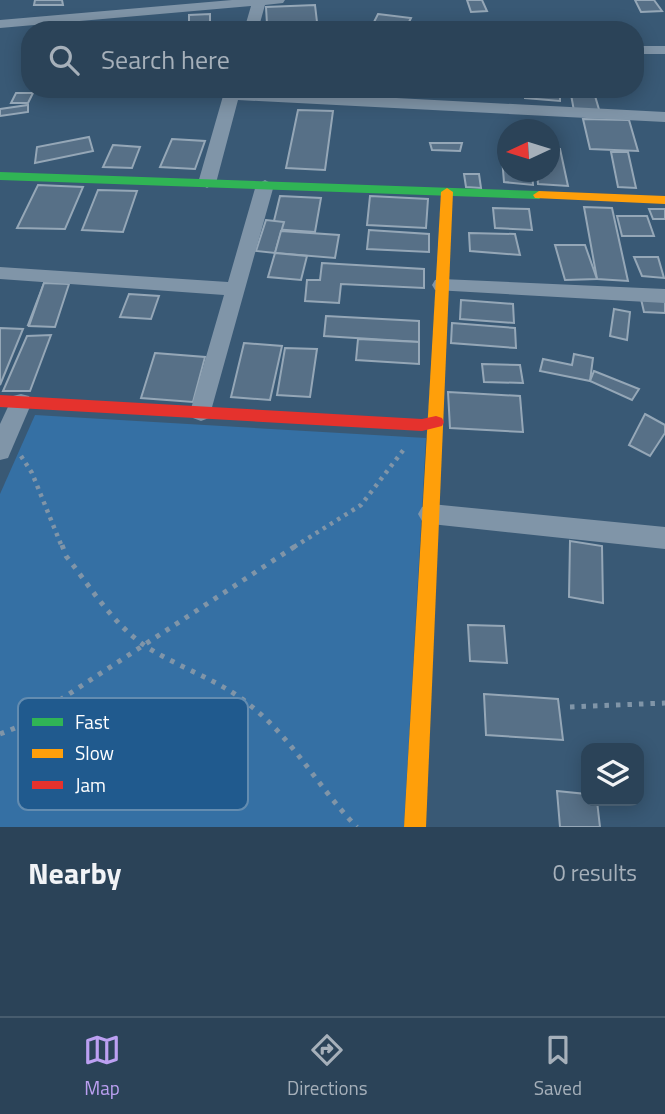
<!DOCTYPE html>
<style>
:root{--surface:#2b4358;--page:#334a5e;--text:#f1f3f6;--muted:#a6b0ba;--line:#475c6e;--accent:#bca0f2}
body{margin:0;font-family:"Titillium Web",sans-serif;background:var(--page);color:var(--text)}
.controls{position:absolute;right:21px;bottom:21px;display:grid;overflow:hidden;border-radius:14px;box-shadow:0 4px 18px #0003}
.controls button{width:63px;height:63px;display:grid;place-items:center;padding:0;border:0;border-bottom:2px solid var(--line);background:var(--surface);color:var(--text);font:35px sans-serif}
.compass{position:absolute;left:497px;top:119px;width:63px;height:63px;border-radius:50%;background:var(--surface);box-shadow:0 4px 18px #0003;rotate:266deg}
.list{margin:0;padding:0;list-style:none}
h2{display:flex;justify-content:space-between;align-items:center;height:91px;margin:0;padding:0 28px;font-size:30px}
h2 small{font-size:23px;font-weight:400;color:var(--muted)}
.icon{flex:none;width:38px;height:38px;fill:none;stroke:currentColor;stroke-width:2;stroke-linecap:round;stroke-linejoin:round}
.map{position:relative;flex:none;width:665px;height:827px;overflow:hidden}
.search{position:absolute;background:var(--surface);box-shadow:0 4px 18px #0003;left:21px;right:21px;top:21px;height:77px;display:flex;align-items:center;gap:18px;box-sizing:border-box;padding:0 24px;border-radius:28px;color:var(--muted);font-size:26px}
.sheet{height:189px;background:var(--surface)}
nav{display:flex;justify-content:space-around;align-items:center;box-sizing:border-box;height:98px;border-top:2px solid var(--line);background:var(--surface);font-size:19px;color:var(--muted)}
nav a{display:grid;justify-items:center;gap:4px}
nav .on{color:var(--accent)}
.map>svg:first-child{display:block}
.green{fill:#3570a4}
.building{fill:#577087;stroke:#95a7b7;stroke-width:2}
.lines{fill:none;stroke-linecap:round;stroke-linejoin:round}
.path-far1{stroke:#8095a8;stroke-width:4.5;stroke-dasharray:3.5 5;stroke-linecap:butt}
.path{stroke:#8095a8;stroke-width:5;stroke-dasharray:4.5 7;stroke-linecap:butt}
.street{fill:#8095a8;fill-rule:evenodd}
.fast{fill:#30b455;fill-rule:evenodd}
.slow{fill:#ff9f0a;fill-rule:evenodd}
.jam{fill:#e5322d;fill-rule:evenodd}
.key{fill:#205a8e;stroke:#638cb0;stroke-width:2}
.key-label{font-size:19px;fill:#fff}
</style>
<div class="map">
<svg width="665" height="827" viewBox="0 0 665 827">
<rect width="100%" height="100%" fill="#395975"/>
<path class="green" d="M 35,415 L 426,438 L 404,827 L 0,827 L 0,494 Z"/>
<g class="building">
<path d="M 35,0 L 62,0 L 63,5 L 34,5 Z"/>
<path d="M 467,0 L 482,0 L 487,11 L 471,12 Z"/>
<path d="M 635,0 L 654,0 L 662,11 L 641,12 Z"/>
<path d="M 315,5 L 317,22 L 267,24 L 266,7 Z"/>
<path d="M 210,14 L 210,26 L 189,27 L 189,15 Z"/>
<path d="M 378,14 L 411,18 L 405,30 L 370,30 Z"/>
<path d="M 179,24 L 178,30 L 143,30 L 144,25 Z"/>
<path d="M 375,89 L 398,89 L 394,98 L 372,97 Z"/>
<path d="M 525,89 L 560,89 L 560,101 L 525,98 Z"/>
<path d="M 570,89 L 593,89 L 600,113 L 574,111 Z"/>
<path d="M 16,93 L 33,93 L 28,103 L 11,103 Z"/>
<path d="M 28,105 L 28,112 L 0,116 L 0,109 Z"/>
<path d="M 298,110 L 333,111 L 325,170 L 286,168 Z"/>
<path d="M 583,119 L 629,120 L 638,151 L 590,149 Z"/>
<path d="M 89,137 L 93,151 L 35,163 L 37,147 Z"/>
<path d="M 172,139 L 205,141 L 195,169 L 160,167 Z"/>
<path d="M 430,143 L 462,143 L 460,151 L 432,150 Z"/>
<path d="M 113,145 L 140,147 L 132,168 L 103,167 Z"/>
<path d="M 501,145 L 508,145 L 508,172 L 532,172 L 533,185 L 504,182 Z"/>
<path d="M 550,148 L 560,149 L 568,186 L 538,184 L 537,172 L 550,172 Z"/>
<path d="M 611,152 L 628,152 L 636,188 L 618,187 Z"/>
<path d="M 464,174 L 479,174 L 481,188 L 466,187 Z"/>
<path d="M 38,185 L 83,187 L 65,229 L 17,228 Z"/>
<path d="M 98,190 L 137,191 L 123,232 L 82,230 Z"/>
<path d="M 280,196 L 321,198 L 315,232 L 272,229 Z"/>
<path d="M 370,196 L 428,199 L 426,228 L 367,225 Z"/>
<path d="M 584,207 L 612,208 L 628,281 L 597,279 Z"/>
<path d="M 493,208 L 529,209 L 532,230 L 495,228 Z"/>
<path d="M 649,209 L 665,209 L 665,219 L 653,219 Z"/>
<path d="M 617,216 L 647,216 L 654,236 L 622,236 Z"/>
<path d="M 266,220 L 284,222 L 275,253 L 256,251 Z"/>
<path d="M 369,230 L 429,234 L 429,252 L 367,249 Z"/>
<path d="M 281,231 L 339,235 L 335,258 L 275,253 Z"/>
<path d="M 469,233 L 515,234 L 520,255 L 470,251 Z"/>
<path d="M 555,245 L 585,245 L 597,279 L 565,280 Z"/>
<path d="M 275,253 L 307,256 L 301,280 L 268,277 Z"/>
<path d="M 634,257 L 658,257 L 664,278 L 642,276 Z"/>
<path d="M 322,263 L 424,269 L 424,288 L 341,284 L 339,303 L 305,301 L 307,280 L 320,280 Z"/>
<path d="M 44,283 L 68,284 L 53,326 L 28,325 Z"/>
<path d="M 44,283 L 69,284 L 55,327 L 29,326 Z"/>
<path d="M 129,294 L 159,296 L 151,319 L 120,317 Z"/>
<path d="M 641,299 L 665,300 L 665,313 L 644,312 Z"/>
<path d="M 461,300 L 513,304 L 514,323 L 460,319 Z"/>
<path d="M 614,309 L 630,312 L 627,340 L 610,336 Z"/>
<path d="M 326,316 L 419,321 L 419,342 L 324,336 Z"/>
<path d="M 452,323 L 515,328 L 516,348 L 451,343 Z"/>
<path d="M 0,328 L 23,329 L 0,385 Z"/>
<path d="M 51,335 L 30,391 L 3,391 L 27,336 Z"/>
<path d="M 358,339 L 419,342 L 419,364 L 356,360 Z"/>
<path d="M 244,343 L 282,346 L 270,400 L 231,397 Z"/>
<path d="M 285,348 L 317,349 L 310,397 L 277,395 Z"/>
<path d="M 155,353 L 205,357 L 193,402 L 141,398 Z"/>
<path d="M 574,354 L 593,358 L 590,381 L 540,371 L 543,359 L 572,365 Z"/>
<path d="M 482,364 L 520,365 L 523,383 L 484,382 Z"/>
<path d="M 594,371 L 639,389 L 632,400 L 590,381 Z"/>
<path d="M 448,392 L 520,396 L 523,432 L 450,428 Z"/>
<path d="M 645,414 L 665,425 L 665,433 L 650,456 L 629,445 Z"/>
<path d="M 570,541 L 602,546 L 603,603 L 569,597 Z"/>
<path d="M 468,625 L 504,626 L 507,663 L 470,661 Z"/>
<path d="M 484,694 L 558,699 L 563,740 L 486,735 Z"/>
<path d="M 557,791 L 586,794 L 586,801 L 597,801 L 600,827 L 560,827 Z"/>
</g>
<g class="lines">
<g class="path-far1">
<path d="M 21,456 L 32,473 L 62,547"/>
<path d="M 294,547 L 361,505 L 405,448"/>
</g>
<g class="path">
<path d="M 62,545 L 66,556 C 89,585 112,623 144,645 C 178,668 219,679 251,706 C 294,740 319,789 357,827"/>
<path d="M 570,707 L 665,703"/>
<path d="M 0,734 L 20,726 L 297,545"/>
</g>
<g class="street">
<path d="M 232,0 L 285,0 L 283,3 L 265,5 L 258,30 L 244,30 L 251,6 L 0,28 L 0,20 Z"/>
<rect x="635" y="46" width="30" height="8"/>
<path d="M 225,89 L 665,112 L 665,122 L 238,100 L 216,183 L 207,188 L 198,183 Z"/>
<path d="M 265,180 L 274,185 L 209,418 L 201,421 L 193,418 L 190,412 L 224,295 L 0,279 L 0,267 L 228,282 L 256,185 Z"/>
<path d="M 442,279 L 665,289 L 665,303 L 435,290 L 432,285 L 435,280 Z"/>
<path d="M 21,394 L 29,396 L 32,402 L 8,458 L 0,460 L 0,424 L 13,396 Z"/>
<path d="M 431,504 L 665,527 L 665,549 L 431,524 L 422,521 L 418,514 L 422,507 Z"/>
</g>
<path class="fast" d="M 0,172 L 539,191 L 545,195 L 539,199 L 0,180 Z"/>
<g class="slow">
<path d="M 447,188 L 453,192 L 426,827 L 404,827 L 441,192 Z"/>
<path d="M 539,191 L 665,196 L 665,204 L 535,198 L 533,195 Z"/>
</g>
<path class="jam" d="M 0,395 L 422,419 L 436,416 L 442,418 L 444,422 L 442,426 L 422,431 L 0,407 Z"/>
</g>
<rect x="18" y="698" width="230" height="112" rx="10" class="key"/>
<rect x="32" y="718" width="31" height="8" fill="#30b455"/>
<rect x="32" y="749" width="31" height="9" fill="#ff9f0a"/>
<rect x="32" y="781" width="31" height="8" fill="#e5322d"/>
<g class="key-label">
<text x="75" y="729">Fast</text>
<text x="75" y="760">Slow</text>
<text x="75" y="792">Jam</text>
</g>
</svg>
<div class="controls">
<button><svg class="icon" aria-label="layers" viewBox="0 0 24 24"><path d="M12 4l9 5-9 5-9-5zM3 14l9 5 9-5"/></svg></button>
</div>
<svg class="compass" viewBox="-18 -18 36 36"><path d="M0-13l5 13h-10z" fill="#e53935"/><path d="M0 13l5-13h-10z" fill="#a6b0ba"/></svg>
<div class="search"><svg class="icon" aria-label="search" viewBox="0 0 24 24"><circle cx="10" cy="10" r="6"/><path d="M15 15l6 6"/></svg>Search here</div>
</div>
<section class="sheet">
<h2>Nearby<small>0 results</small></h2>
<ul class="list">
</ul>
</section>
<nav>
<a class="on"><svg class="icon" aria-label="map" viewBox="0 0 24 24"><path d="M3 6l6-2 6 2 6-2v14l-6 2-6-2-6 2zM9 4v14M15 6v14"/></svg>Map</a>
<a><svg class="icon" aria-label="directions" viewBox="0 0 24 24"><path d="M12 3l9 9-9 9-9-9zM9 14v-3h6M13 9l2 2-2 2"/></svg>Directions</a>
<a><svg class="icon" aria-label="saved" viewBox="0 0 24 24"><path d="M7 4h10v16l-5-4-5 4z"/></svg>Saved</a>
</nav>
